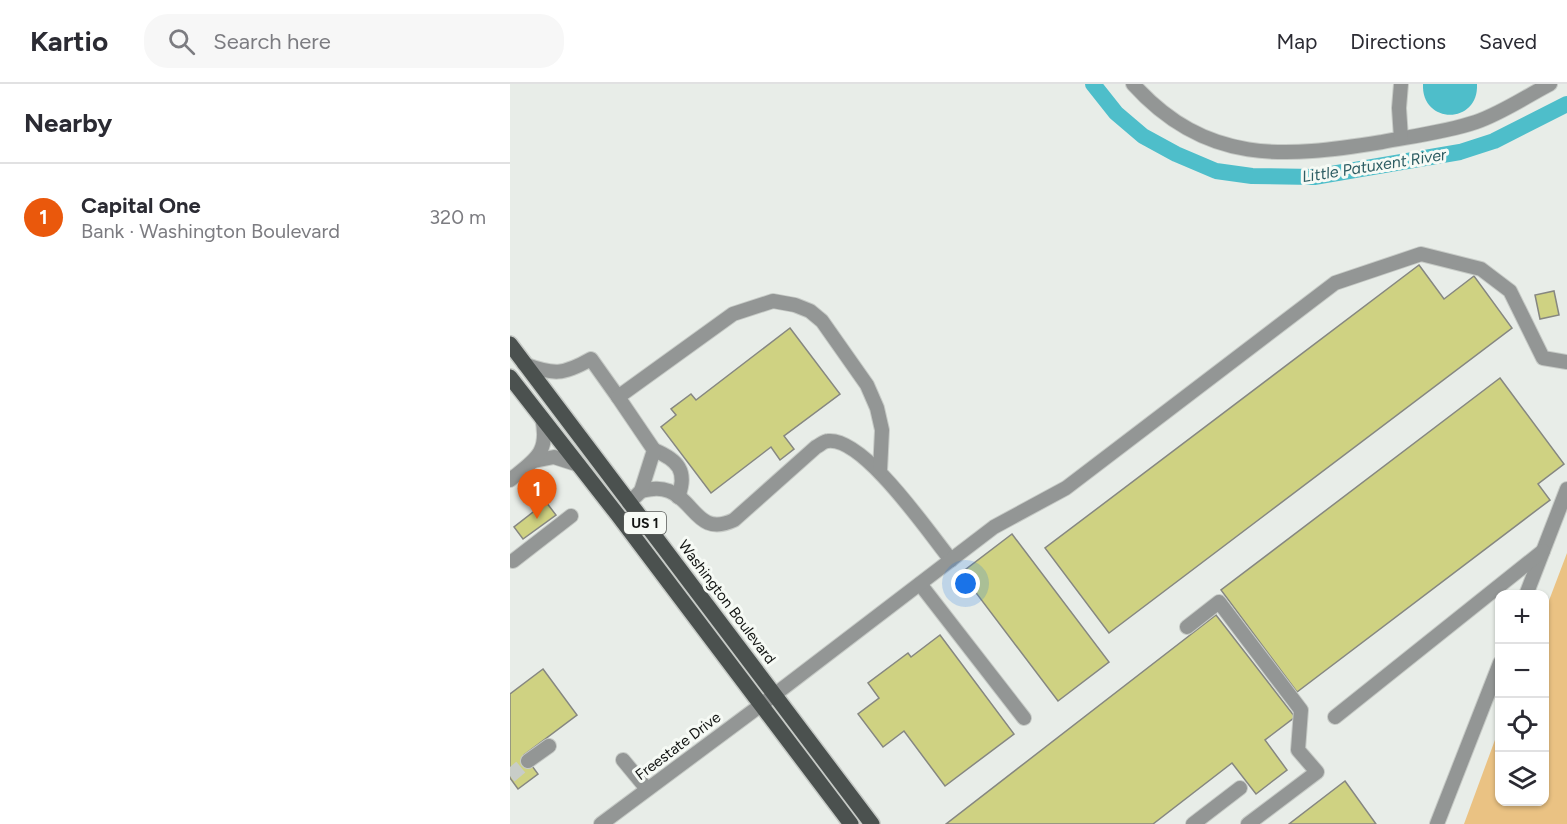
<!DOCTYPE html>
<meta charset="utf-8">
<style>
:root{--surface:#fff;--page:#f7f7f7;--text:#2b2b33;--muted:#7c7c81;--line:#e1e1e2;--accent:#ea580c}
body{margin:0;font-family:Figtree,sans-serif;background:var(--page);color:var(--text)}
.controls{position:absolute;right:18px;bottom:18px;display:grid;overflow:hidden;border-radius:12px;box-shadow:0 2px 4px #0004}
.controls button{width:54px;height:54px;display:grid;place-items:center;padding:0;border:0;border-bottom:2px solid var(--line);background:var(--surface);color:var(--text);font:30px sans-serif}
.you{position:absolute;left:456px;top:500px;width:21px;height:21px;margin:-15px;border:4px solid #fff;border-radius:50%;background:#1a73e8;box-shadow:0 0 0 9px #1a73e833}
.badge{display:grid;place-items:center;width:39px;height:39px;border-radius:50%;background:var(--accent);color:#fff;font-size:20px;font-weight:700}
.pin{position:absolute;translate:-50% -50px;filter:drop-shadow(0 2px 3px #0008)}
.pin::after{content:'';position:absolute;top:32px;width:21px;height:18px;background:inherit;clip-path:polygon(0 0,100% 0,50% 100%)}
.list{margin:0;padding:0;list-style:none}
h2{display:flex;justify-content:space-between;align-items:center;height:78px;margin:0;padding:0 24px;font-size:26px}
h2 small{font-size:20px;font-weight:400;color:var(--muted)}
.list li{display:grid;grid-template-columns:39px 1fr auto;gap:18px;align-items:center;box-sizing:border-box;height:108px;padding:0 24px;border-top:2px solid var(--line)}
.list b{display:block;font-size:22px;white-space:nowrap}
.list p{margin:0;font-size:20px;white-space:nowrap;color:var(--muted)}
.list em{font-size:20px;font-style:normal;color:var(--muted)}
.icon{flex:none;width:33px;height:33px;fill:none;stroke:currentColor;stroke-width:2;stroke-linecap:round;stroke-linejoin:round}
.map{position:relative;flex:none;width:1057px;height:740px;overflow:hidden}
header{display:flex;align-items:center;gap:36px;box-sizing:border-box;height:84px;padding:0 30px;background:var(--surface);border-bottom:2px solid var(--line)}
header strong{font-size:28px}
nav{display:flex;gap:33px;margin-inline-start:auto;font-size:21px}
.search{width:420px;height:54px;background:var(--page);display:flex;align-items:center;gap:15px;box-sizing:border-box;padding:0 21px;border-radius:24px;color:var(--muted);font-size:22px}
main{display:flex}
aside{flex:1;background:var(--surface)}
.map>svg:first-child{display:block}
.green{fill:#eac283}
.water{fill:#4ebeca}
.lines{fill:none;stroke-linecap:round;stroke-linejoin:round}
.river{stroke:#4ebeca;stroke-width:16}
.building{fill:#cfd282;stroke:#868781;stroke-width:1.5}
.minor-tunnel{stroke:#c8cdc8;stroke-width:14;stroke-dasharray:14 7;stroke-linecap:butt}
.minor-casing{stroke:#c6cac6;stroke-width:16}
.major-casing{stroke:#c6cac6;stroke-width:18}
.minor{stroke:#939695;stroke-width:14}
.major{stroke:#4b514f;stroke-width:15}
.labels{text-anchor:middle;stroke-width:6;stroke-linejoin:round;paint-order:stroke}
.shield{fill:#f6faf5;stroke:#575a57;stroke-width:1.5}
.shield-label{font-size:14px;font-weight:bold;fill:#131513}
.street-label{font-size:15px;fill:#131513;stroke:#f6faf5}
.water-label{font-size:16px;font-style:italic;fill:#2d5d63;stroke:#f6faf5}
</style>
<header>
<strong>Kartio</strong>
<div class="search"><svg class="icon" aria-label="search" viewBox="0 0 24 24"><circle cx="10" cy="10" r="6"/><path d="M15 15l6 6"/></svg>Search here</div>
<nav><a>Map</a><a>Directions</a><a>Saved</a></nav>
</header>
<main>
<aside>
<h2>Nearby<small></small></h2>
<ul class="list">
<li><span class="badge">1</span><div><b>Capital One</b><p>Bank · Washington Boulevard</p></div><em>320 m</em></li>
</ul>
</aside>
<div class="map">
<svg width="1057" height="740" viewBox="0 0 1057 740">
<rect width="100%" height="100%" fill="#e8ede8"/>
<path class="green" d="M 1057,469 L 1057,740 L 954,740 L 989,645 L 990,718 L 1034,718 L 1035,527 Z"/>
<path class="water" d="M 913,0 L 967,0 C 969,41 911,41 913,0 Z"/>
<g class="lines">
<path class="river" d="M 583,0 L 606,29 L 633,52 L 666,70 L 706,87 L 742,92 L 804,93 L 950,68 L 984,57 L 1057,20"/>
</g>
<g class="building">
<path d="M 909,181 L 934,215 L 964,192 L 1002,244 L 599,549 L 535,464 Z"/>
<path d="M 1044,207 L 1049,231 L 1030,235 L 1025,211 Z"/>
<path d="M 280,244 L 330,310 L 274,352 L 284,365 L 270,376 L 261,363 L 201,409 L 151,343 L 166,331 L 161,325 L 181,310 L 186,316 Z"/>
<path d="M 990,294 L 1054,380 L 1028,400 L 1040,416 L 787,608 L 711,506 Z"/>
<path d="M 36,418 L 46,431 L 13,455 L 4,443 Z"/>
<path d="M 502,450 L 599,578 L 548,617 L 451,489 Z"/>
<path d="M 706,531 L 785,633 L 755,656 L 777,686 L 746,710 L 722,679 L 643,740 L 436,740 Z"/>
<path d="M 430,551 L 504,650 L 435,702 L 394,647 L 373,663 L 348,630 L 369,614 L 358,599 L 398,569 L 401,573 Z"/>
<path d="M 33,585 L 67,631 L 14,671 L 28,690 L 8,705 L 0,694 L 0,610 Z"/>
<path d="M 835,697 L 866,740 L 779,740 Z"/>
</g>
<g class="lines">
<path class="minor-tunnel" d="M 0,692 L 18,677"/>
<defs>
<g id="minor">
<path d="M 623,0 C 696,81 774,74 872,58 C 904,52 936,48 966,38 C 992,29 1015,13 1040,0"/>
<path d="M 891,0 L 889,24 L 891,54"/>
<path d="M 14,280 C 44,291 53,291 81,275 L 108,313"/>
<path d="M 144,366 C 168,376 178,387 168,413"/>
<path d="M 24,377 L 44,373 L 69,381"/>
<path d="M 0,396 C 25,376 40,369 32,334"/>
<path d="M 131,407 C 141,405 149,403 159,407 C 185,417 188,453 224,436 L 306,363 C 310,361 314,357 318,357 C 354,353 419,449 441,476"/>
<path d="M 119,419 L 131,407 L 144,366 L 108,313 L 223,230 L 263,217 L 285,221 L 300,227 L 312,237 L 357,301 L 367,324 L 372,346 L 370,387"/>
<path d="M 3,477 L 61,432"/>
<path d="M 410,500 L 514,634"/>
<path d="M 1016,511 L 1057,405"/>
<path d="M 677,543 L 709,518 L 791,626 L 788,666 L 807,688 L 738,740"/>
<path d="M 825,633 L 1033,467"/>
<path d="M 113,676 L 137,705"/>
<path d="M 18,677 L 39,662"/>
<path d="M 91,740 L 251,621 L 484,443 L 556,404 L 825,199 L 911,170 L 971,185 L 1000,207 L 1033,274 L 1057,278"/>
<path d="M 683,740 L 730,704"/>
<path d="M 927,740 L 990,579"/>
</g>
<g id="major">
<path d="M 0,260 L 362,740"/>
<path d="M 0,293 L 107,430 L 341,740"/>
</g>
</defs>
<use href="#minor" class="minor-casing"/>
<use href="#major" class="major-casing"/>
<use href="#minor" class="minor"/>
<use href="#major" class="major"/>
</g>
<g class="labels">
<rect class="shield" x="114" y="428" width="42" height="22" rx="4.5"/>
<g class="shield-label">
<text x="135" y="444">US 1</text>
</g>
<g class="street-label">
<text transform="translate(217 518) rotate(53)" y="5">Washington Boulevard</text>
<text transform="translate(168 662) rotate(-37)" y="5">Freestate Drive</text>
</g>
<g class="water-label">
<text transform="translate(864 81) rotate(-9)" y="6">Little Patuxent River</text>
</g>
</g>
</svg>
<div class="controls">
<button>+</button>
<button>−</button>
<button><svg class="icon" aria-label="locate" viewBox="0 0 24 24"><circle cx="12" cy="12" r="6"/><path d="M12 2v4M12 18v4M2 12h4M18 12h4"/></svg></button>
<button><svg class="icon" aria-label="layers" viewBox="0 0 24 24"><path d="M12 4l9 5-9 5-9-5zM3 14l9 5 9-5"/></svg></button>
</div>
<div class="you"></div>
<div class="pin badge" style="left:27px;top:435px">1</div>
</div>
</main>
